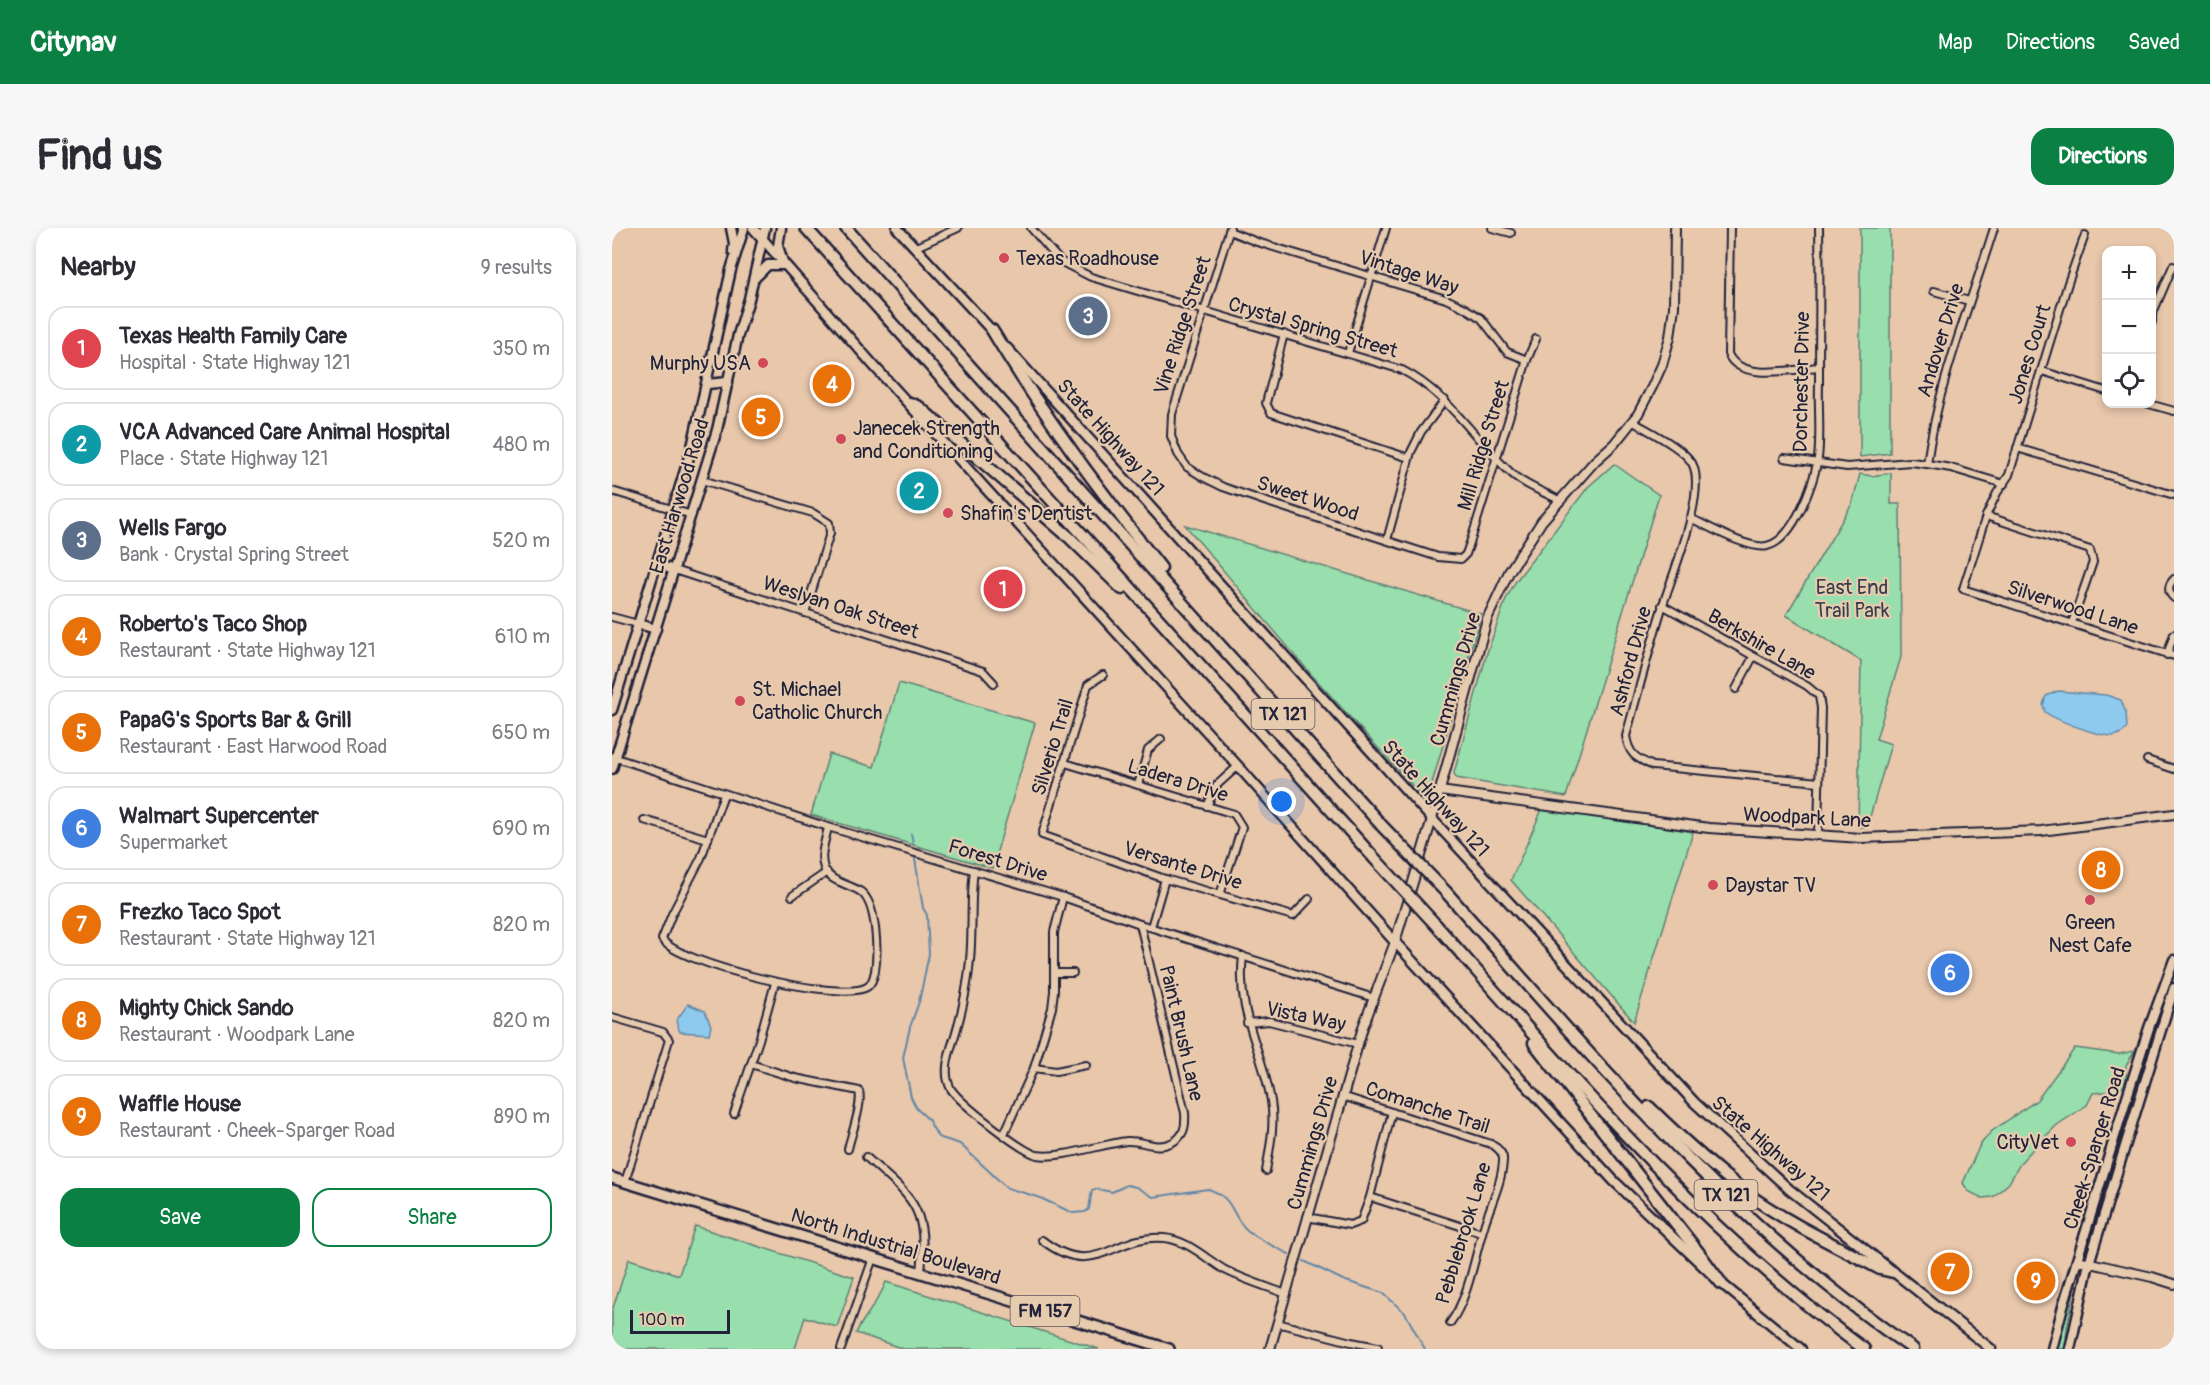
<!DOCTYPE html>
<meta charset="utf-8">
<style>
:root{--surface:#fff;--page:#f7f7f7;--text:#2b2b33;--muted:#7c7c81;--line:#e1e1e2;--accent:#0b8043}
body{margin:0;font-family:Pangolin,sans-serif;background:var(--page);color:var(--text)}
.controls{position:absolute;right:18px;top:18px;display:grid;overflow:hidden;border-radius:12px;box-shadow:0 3px 9px #0003}
.controls button{width:54px;height:54px;display:grid;place-items:center;padding:0;border:0;border-bottom:2px solid var(--line);background:var(--surface);color:var(--text);font:30px sans-serif}
.scale{position:absolute;left:18px;bottom:15px;width:100px;box-sizing:border-box;padding-left:6px;border:3px solid #22223b;border-top:0;font-size:16px;line-height:21px;white-space:nowrap;color:#22223b;-webkit-text-stroke:4px #e7cbae;paint-order:stroke}
.you{position:absolute;left:670px;top:574px;width:21px;height:21px;margin:-15px;border:4px solid #fff;border-radius:50%;background:#1a73e8;box-shadow:0 0 0 9px #1a73e833}
.badge{display:grid;place-items:center;width:39px;height:39px;border-radius:50%;background:var(--accent);color:#fff;font-size:20px;font-weight:700}
.pin{position:absolute;translate:-50% -50%;border:3px solid #fff;box-shadow:0 2px 6px #0006}
.list{margin:0;padding:0;list-style:none}
h2{display:flex;justify-content:space-between;align-items:center;height:78px;margin:0;padding:0 24px;font-size:26px}
h2 small{font-size:20px;font-weight:400;color:var(--muted)}
.list li{display:grid;grid-template-columns:39px 1fr auto;gap:18px;align-items:center;box-sizing:border-box;height:84px;margin:0 12px 12px;padding:0 12px;border:2px solid var(--line);border-radius:18px}
.list b{display:block;font-size:22px;white-space:nowrap}
.list p{margin:0;font-size:20px;white-space:nowrap;color:var(--muted)}
.list em{font-size:20px;font-style:normal;color:var(--muted)}
.actions{display:flex;gap:12px;padding:18px 24px}
.actions a{flex:1;padding:14px 0;border:2px solid var(--accent);border-radius:18px;text-align:center;font-size:21px;color:var(--accent)}
.actions .main{background:var(--accent);color:#fff}
.icon{flex:none;width:33px;height:33px;fill:none;stroke:currentColor;stroke-width:2;stroke-linecap:round;stroke-linejoin:round}
.map{position:relative;flex:none;width:1562px;height:1121px;overflow:hidden;border-radius:18px}
header{display:flex;align-items:center;gap:36px;box-sizing:border-box;height:84px;padding:0 30px;background:var(--accent);color:#fff}
header strong{font-size:28px}
nav{display:flex;gap:33px;margin-inline-start:auto;font-size:21px}
.intro{display:flex;align-items:center;justify-content:space-between;box-sizing:border-box;height:144px;padding:0 36px}
h1{margin:0;font-size:42px}
.button{padding:15px 27px;border-radius:18px;background:var(--accent);color:#fff;font-size:21px;font-weight:700}
main{display:flex;gap:36px;padding:0 36px}
aside{flex:1;background:var(--surface);border-radius:18px;box-shadow:0 3px 9px #0003}
.map>svg:first-child{display:block}
.green{fill:#98dfad;stroke:#5d8074;stroke-width:1.5}
.water{fill:#8ecaee;stroke:#6387a6;stroke-width:1.5}
.lines{fill:none;stroke-linecap:round;stroke-linejoin:round}
.stream{stroke:#6387a6;stroke-width:2}
.minor-casing{stroke:#22223b;stroke-width:10}
.tertiary-casing{stroke:#22223b;stroke-width:12}
.secondary-casing{stroke:#22223b;stroke-width:13}
.primary-casing{stroke:#22223b;stroke-width:14}
.motorway-casing{stroke:#22223b;stroke-width:15}
.minor{stroke:#e7cbae;stroke-width:6}
.tertiary{stroke:#e7cbae;stroke-width:8}
.secondary{stroke:#e7cbae;stroke-width:8}
.primary{stroke:#e7cbae;stroke-width:9}
.motorway{stroke:#e7cbae;stroke-width:10}
.motorway-bridge-casing{stroke:#22223b;stroke-width:15;stroke-linecap:butt}
.motorway-bridge{stroke:#e7cbae;stroke-width:10}
.poi-dot{fill:#d1495b;stroke:#e7cbae;stroke-width:2}
.labels{text-anchor:middle;stroke-width:4.5;stroke-linejoin:round;paint-order:stroke}
.shield{fill:#e7cbae;stroke:#5d555e;stroke-width:1.5}
.shield-label{font-size:18px;font-weight:bold;fill:#22223b}
.poi-label{font-size:20px;fill:#22223b;stroke:#e7cbae;text-anchor:start}
.street-label{font-size:20px;fill:#22223b;stroke:#e7cbae}
.park-label{font-size:20px;fill:#343e4c;stroke:#e7cbae}
</style>
<header>
<strong>Citynav</strong>
<nav><a>Map</a><a>Directions</a><a>Saved</a></nav>
</header>
<div class="intro"><h1>Find us</h1><a class="button">Directions</a></div>
<main>
<aside>
<h2>Nearby<small>9 results</small></h2>
<ul class="list">
<li><span class="badge" style="background:#e0444e">1</span><div><b>Texas Health Family Care</b><p>Hospital · State Highway 121</p></div><em>350 m</em></li>
<li><span class="badge" style="background:#0f9aa8">2</span><div><b>VCA Advanced Care Animal Hospital</b><p>Place · State Highway 121</p></div><em>480 m</em></li>
<li><span class="badge" style="background:#5c6f8a">3</span><div><b>Wells Fargo</b><p>Bank · Crystal Spring Street</p></div><em>520 m</em></li>
<li><span class="badge" style="background:#e8710a">4</span><div><b>Roberto's Taco Shop</b><p>Restaurant · State Highway 121</p></div><em>610 m</em></li>
<li><span class="badge" style="background:#e8710a">5</span><div><b>PapaG's Sports Bar &amp; Grill</b><p>Restaurant · East Harwood Road</p></div><em>650 m</em></li>
<li><span class="badge" style="background:#3f7fe0">6</span><div><b>Walmart Supercenter</b><p>Supermarket</p></div><em>690 m</em></li>
<li><span class="badge" style="background:#e8710a">7</span><div><b>Frezko Taco Spot</b><p>Restaurant · State Highway 121</p></div><em>820 m</em></li>
<li><span class="badge" style="background:#e8710a">8</span><div><b>Mighty Chick Sando</b><p>Restaurant · Woodpark Lane</p></div><em>820 m</em></li>
<li><span class="badge" style="background:#e8710a">9</span><div><b>Waffle House</b><p>Restaurant · Cheek-Sparger Road</p></div><em>890 m</em></li>
</ul>
<div class="actions"><a class="main">Save</a><a>Share</a></div>
</aside>
<div class="map">
<svg width="1562" height="1121" viewBox="0 0 1562 1121">
<rect width="100%" height="100%" fill="#e8c7ab"/>
<filter id="ink" filterUnits="userSpaceOnUse"><feTurbulence type="fractalNoise" baseFrequency=".0167" numOctaves="2"/><feDisplacementMap in="SourceGraphic" scale="12" xChannelSelector="R" yChannelSelector="G"/><feConvolveMatrix kernelMatrix="1 2 1 2 8 2 1 2 1" color-interpolation-filters="sRGB"/></filter>
<g filter="url(#ink)">
<g class="green">
<path d="M 1248,0 L 1278,0 L 1278,225 L 1248,229 Z"/>
<path d="M 1002,236 L 1047,267 L 954,569 L 844,550 L 842,545 L 875,425 L 894,371 L 904,353 L 976,259 Z"/>
<path d="M 1279,245 L 1279,276 L 1288,276 L 1289,429 L 1264,511 L 1279,516 L 1255,599 L 1246,599 L 1249,433 L 1174,387 L 1240,276 L 1248,246 L 1260,248 Z"/>
<path d="M 573,297 L 869,386 L 818,562 L 807,565 L 698,445 Z"/>
<path d="M 287,455 L 423,495 L 380,640 L 199,587 L 217,526 L 262,539 Z"/>
<path d="M 931,579 L 1081,604 L 1022,794 L 899,652 Z"/>
<path d="M 1463,820 L 1507,826 L 1523,823 L 1514,837 L 1514,850 L 1511,859 L 1503,863 L 1481,865 L 1475,877 L 1445,897 L 1420,922 L 1409,934 L 1397,955 L 1381,969 L 1370,970 L 1356,963 L 1351,955 L 1368,917 L 1380,903 L 1425,872 Z"/>
<path d="M 83,998 L 242,1049 L 225,1099 L 193,1089 L 183,1121 L 0,1121 L 0,1083 L 17,1031 L 67,1047 Z"/>
<path d="M 1466,1044 L 1455,1100 L 1453,1121 L 1443,1121 L 1453,1081 Z"/>
<path d="M 274,1054 L 487,1121 L 292,1121 L 244,1105 C 253,1087 267,1073 274,1054 Z"/>
</g>
<g class="water">
<path d="M 1446,463 L 1494,467 L 1509,472 L 1514,485 L 1515,500 C 1511,505 1504,508 1498,508 C 1482,506 1445,493 1433,484 L 1431,477 L 1434,468 Z"/>
<path d="M 76,776 L 93,783 L 99,798 L 97,806 L 68,804 L 64,793 Z"/>
</g>
<g class="lines">
<g class="stream">
<path d="M 299,606 L 301,615"/>
<path d="M 303,631 L 311,680 L 315,687 L 317,726 L 307,774 L 298,799 L 291,830 L 299,869 L 305,881 L 316,891 L 326,909 L 348,916 L 395,960 L 426,969 L 461,985 L 473,984 L 477,981 L 480,962 L 484,961 L 500,964 L 515,957 L 524,959 L 541,969 L 596,961 C 623,969 619,989 635,1002 C 647,1012 663,1019 677,1026"/>
<path d="M 692,1033 L 731,1052 L 771,1065 L 793,1085 L 813,1121"/>
</g>
<defs>
<g id="minor">
<path d="M 419,0 L 448,33 L 479,49 L 790,142 C 837,166 859,208 897,243 C 911,257 932,264 949,273"/>
<path d="M 618,0 L 560,186 L 559,208 L 566,226 L 575,239 L 591,249 L 611,259 L 655,274 L 826,329 L 849,331 L 854,326 L 860,309 L 915,132 L 924,111"/>
<path d="M 880,0 L 899,5"/>
<path d="M 1118,0 L 1116,126 C 1128,154 1182,141 1207,139"/>
<path d="M 617,3 L 645,14 L 834,71 L 851,79 L 869,90 L 895,124 L 915,132"/>
<path d="M 1473,7 L 1456,55 L 1397,247 L 1385,265 L 1374,288 L 1351,361 L 1562,428"/>
<path d="M 304,19 L 346,0"/>
<path d="M 1322,63 L 1357,73"/>
<path d="M 1540,94 L 1540,87 L 1561,38"/>
<path d="M 672,106 L 654,175 L 659,185 L 797,230"/>
<path d="M 736,125 L 774,0"/>
<path d="M 1430,143 L 1494,163"/>
<path d="M 1537,176 L 1562,183"/>
<path d="M 1020,193 C 1036,203 1070,219 1080,235 C 1096,264 1059,349 1050,380 C 1037,422 1026,465 1014,508 C 1017,527 1024,530 1041,538 L 1207,554"/>
<path d="M 1405,220 L 1562,267"/>
<path d="M 1172,230 L 1235,239 L 1299,234 L 1315,236 L 1339,240 L 1392,256"/>
<path d="M 1315,236 C 1326,154 1358,78 1382,0"/>
<path d="M 90,252 L 201,285 L 217,295 L 218,305 L 193,385"/>
<path d="M 0,263 L 80,287"/>
<path d="M 1374,288 L 1478,322 L 1481,334 L 1460,395"/>
<path d="M 1078,290 C 1096,298 1137,322 1155,318 C 1182,312 1202,254 1206,230 C 1209,206 1206,180 1207,156 C 1207,104 1208,52 1207,0"/>
<path d="M 775,312 L 799,224 L 809,204 L 833,172"/>
<path d="M 62,342 L 371,443 L 382,455"/>
<path d="M 1562,351 C 1556,357 1555,364 1562,370"/>
<path d="M 1050,377 L 1195,458 L 1207,468 L 1209,480 L 1206,606"/>
<path d="M 0,389 L 26,396"/>
<path d="M 1555,427 L 1562,406"/>
<path d="M 491,447 L 476,457 L 430,607 L 553,651 L 681,688 L 697,671"/>
<path d="M 1124,461 L 1141,429"/>
<path d="M 1,529 L 216,599 L 451,669 L 528,696 L 762,770"/>
<path d="M 1535,532 L 1562,541"/>
<path d="M 453,535 L 622,586 L 630,599 L 608,667"/>
<path d="M 526,557 L 536,522 L 549,511"/>
<path d="M 112,566 L 89,630 L 60,686 L 50,711 C 63,735 229,775 255,759 C 260,756 262,748 263,743 C 266,724 265,676 249,664 C 238,656 217,654 212,640 C 207,627 214,611 216,599"/>
<path d="M 595,578 L 605,557 L 626,538"/>
<path d="M 32,592 L 96,611"/>
<path d="M 362,642 C 358,672 361,702 358,732 C 356,756 351,780 344,804 C 339,821 329,843 339,861 C 348,875 409,923 425,927 C 450,931 489,916 515,913 C 530,912 543,922 559,915 C 572,909 574,899 573,885 L 528,696"/>
<path d="M 180,668 L 215,644"/>
<path d="M 539,699 L 553,651"/>
<path d="M 631,728 C 624,786 650,820 659,873 C 663,897 658,919 654,943"/>
<path d="M 442,745 L 461,745"/>
<path d="M 0,789 L 51,804 L 57,812 L 13,954"/>
<path d="M 635,795 L 657,793 L 746,816"/>
<path d="M 139,836 L 183,850 L 247,863 C 251,876 239,907 236,921"/>
<path d="M 422,840 L 444,843 L 474,837"/>
<path d="M 730,868 L 879,916 C 886,920 892,925 891,933 C 890,954 879,976 873,995 C 863,1026 857,1070 838,1095"/>
<path d="M 122,886 L 147,812 L 163,755"/>
<path d="M 392,906 L 422,840 L 440,780 L 442,763 L 442,704 L 451,669"/>
<path d="M 254,929 C 301,971 316,978 309,1044"/>
<path d="M 758,969 L 870,1005"/>
<path d="M 695,989 L 738,997 L 749,993 L 758,969 L 780,884"/>
<path d="M 430,1012 C 484,1054 501,1005 552,1010 C 576,1012 594,1031 613,1042 C 633,1052 653,1058 674,1066"/>
<path d="M 665,1095 L 739,1114 L 766,1119"/>
<path d="M 229,1121 L 261,1030"/>
</g>
<g id="tertiary">
<path d="M 828,563 L 1097,600 L 1249,610 L 1429,603 L 1562,586"/>
<path d="M 1465,1032 L 1540,1049 L 1562,1056"/>
<path d="M 658,1121 L 751,799 L 783,714 L 820,591 L 875,391 L 897,344 L 930,293 L 983,233 L 1002,216 L 1026,186 L 1040,159 L 1050,137 L 1058,109 L 1062,79 L 1063,0"/>
</g>
<g id="secondary">
<path d="M 119,0 L 122,15 L 121,23"/>
<path d="M 141,0 L 263,139 L 626,538 L 783,714 L 1002,953 L 1109,1055 L 1189,1121"/>
<path d="M 285,0 L 383,106"/>
<path d="M 142,51 L 156,37 L 172,37 L 166,18 L 169,0"/>
<path d="M 395,120 L 820,591 L 1083,875 L 1178,962 L 1379,1121"/>
<path d="M 95,156 L 116,154"/>
<path d="M 44,336 L 62,342"/>
<path d="M 26,396 L 44,401"/>
<path d="M 0,482 L 80,219 L 119,42 L 132,0"/>
<path d="M 0,541 L 105,202 L 126,107 L 137,71 L 153,0"/>
<path d="M 1440,1121 L 1451,1078 L 1514,872 L 1537,800 L 1562,732"/>
<path d="M 1458,1121 L 1477,1035 L 1562,760"/>
</g>
<path id="primary" d="M 0,950 L 557,1121"/>
<g id="motorway">
<path d="M 194,0 L 763,631"/>
<path d="M 234,0 L 771,599"/>
<path d="M 380,102 C 430,186 489,264 549,340"/>
<path d="M 298,175 L 307,179 L 457,309 L 510,361"/>
<path d="M 834,664 C 978,826 1120,998 1301,1121"/>
<path d="M 824,697 C 958,848 1089,1002 1252,1121"/>
<path d="M 922,815 L 1087,1025 L 1109,1055"/>
<path d="M 1037,879 C 1070,911 1103,942 1140,969 C 1180,997 1225,1018 1268,1041 L 1281,1044"/>
</g>
</defs>
<use href="#minor" class="minor-casing"/>
<use href="#tertiary" class="tertiary-casing"/>
<use href="#secondary" class="secondary-casing"/>
<use href="#primary" class="primary-casing"/>
<use href="#motorway" class="motorway-casing"/>
<use href="#minor" class="minor"/>
<use href="#tertiary" class="tertiary"/>
<use href="#secondary" class="secondary"/>
<use href="#primary" class="primary"/>
<use href="#motorway" class="motorway"/>
<defs>
<g id="motorway-bridge">
<path d="M 771,599 L 834,664"/>
<path d="M 763,631 L 824,697"/>
</g>
</defs>
<use href="#motorway-bridge" class="motorway-bridge-casing"/>
<use href="#motorway-bridge" class="motorway-bridge"/>
</g>
</g>
<g class="poi-dot">
<circle cx="392" cy="30" r="6"/>
<circle cx="151" cy="135" r="6"/>
<circle cx="229" cy="211" r="6"/>
<circle cx="336" cy="285" r="6"/>
<circle cx="128" cy="473" r="6"/>
<circle cx="1101" cy="657" r="6"/>
<circle cx="1478" cy="672" r="6"/>
<circle cx="1459" cy="914" r="6"/>
</g>
<g class="labels">
<g class="shield">
<rect x="639.5" y="471" width="63" height="30" rx="4.5"/>
<rect x="1082.5" y="952" width="63" height="30" rx="4.5"/>
<rect x="398.5" y="1068" width="69" height="30" rx="4.5"/>
</g>
<g class="shield-label">
<text x="671" y="492">TX 121</text>
<text x="1114" y="973">TX 121</text>
<text x="433" y="1089">FM 157</text>
</g>
<g class="poi-label">
<text x="404" y="37">Texas Roadhouse</text>
<text x="139" y="142" text-anchor="end">Murphy USA</text>
<text x="241" y="207">Janecek Strength<tspan x="241" dy="23">and Conditioning</tspan></text>
<text x="348" y="292">Shafin's Dentist</text>
<text x="140" y="468">St. Michael<tspan x="140" dy="23">Catholic Church</tspan></text>
<text x="1113" y="664">Daystar TV</text>
<text x="1478" y="701" text-anchor="middle">Green<tspan x="1478" dy="23">Nest Cafe</tspan></text>
<text x="1447" y="921" text-anchor="end">CityVet</text>
</g>
<g class="street-label">
<text transform="translate(797 44) rotate(18)" y="7">Vintage Way</text>
<text transform="translate(570 97) rotate(-72)" y="7">Vine Ridge Street</text>
<text transform="translate(701 99) rotate(16)" y="7">Crystal Spring Street</text>
<text transform="translate(1328 112) rotate(-73)" y="7">Andover Drive</text>
<text transform="translate(1417 126) rotate(-73)" y="7">Jones Court</text>
<text transform="translate(1189 154) rotate(-89)" y="7">Dorchester Drive</text>
<text transform="translate(499 209) rotate(48)" y="7">State Highway 121</text>
<text transform="translate(871 217) rotate(-73)" y="7">Mill Ridge Street</text>
<text transform="translate(67 268) rotate(-73)" y="7">East Harwood Road</text>
<text transform="translate(696 270) rotate(18)" y="7">Sweet Wood</text>
<text transform="translate(229 379) rotate(18)" y="7">Weslyan Oak Street</text>
<text transform="translate(1461 379) rotate(18)" y="7">Silverwood Lane</text>
<text transform="translate(1150 416) rotate(30)" y="7">Berkshire Lane</text>
<text transform="translate(1018 433) rotate(-75)" y="7">Ashford Drive</text>
<text transform="translate(843 451) rotate(-74)" y="7">Cummings Drive</text>
<text transform="translate(440 519) rotate(-73)" y="7">Silverio Trail</text>
<text transform="translate(566 552) rotate(17)" y="7">Ladera Drive</text>
<text transform="translate(824 570) rotate(48)" y="7">State Highway 121</text>
<text transform="translate(1195 589) rotate(3)" y="7">Woodpark Lane</text>
<text transform="translate(386 632) rotate(17)" y="7">Forest Drive</text>
<text transform="translate(571 637) rotate(17)" y="7">Versante Drive</text>
<text transform="translate(694 788) rotate(12)" y="7">Vista Way</text>
<text transform="translate(570 805) rotate(77)" y="7">Paint Brush Lane</text>
<text transform="translate(816 879) rotate(18)" y="7">Comanche Trail</text>
<text transform="translate(700 915) rotate(-74)" y="7">Cummings Drive</text>
<text transform="translate(1159 920) rotate(41)" y="7">State Highway 121</text>
<text transform="translate(1482 920) rotate(-73)" y="7">Cheek-Sparger Road</text>
<text transform="translate(851 1005) rotate(-73)" y="7">Pebblebrook Lane</text>
<text transform="translate(284 1018) rotate(17)" y="7">North Industrial Boulevard</text>
</g>
<g class="park-label">
<text x="1240" y="366">East End<tspan x="1240" dy="23">Trail Park</tspan></text>
</g>
</g>
</svg>
<div class="controls">
<button>+</button>
<button>−</button>
<button><svg class="icon" aria-label="locate" viewBox="0 0 24 24"><circle cx="12" cy="12" r="6"/><path d="M12 2v4M12 18v4M2 12h4M18 12h4"/></svg></button>
</div>
<div class="scale">100 m</div>
<div class="you"></div>
<div class="pin badge" style="left:391px;top:361px;background:#e0444e">1</div>
<div class="pin badge" style="left:307px;top:263px;background:#0f9aa8">2</div>
<div class="pin badge" style="left:476px;top:88px;background:#5c6f8a">3</div>
<div class="pin badge" style="left:220px;top:156px;background:#e8710a">4</div>
<div class="pin badge" style="left:149px;top:189px;background:#e8710a">5</div>
<div class="pin badge" style="left:1338px;top:745px;background:#3f7fe0">6</div>
<div class="pin badge" style="left:1338px;top:1044px;background:#e8710a">7</div>
<div class="pin badge" style="left:1489px;top:642px;background:#e8710a">8</div>
<div class="pin badge" style="left:1424px;top:1053px;background:#e8710a">9</div>
</div>
</main>
